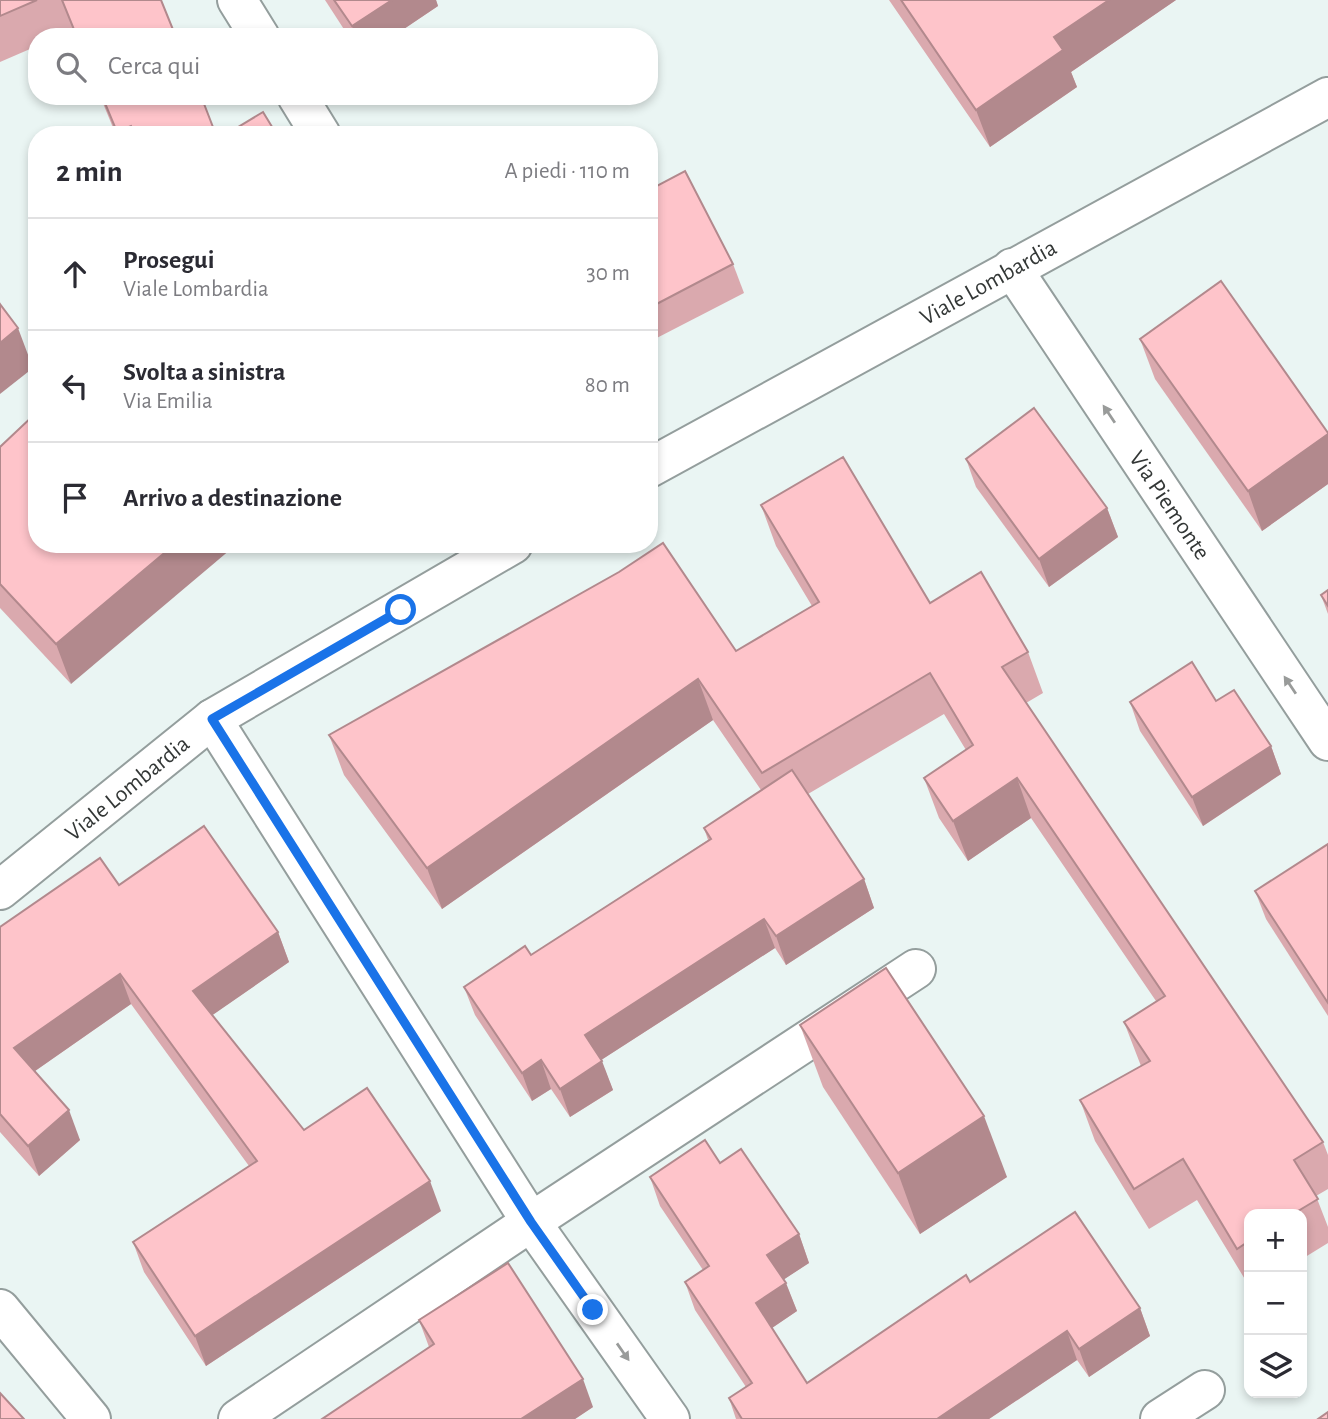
<!DOCTYPE html>
<html lang="it">
<meta charset="utf-8">
<style>
:root{--surface:#fff;--page:#f7f7f7;--text:#2b2b33;--muted:#7c7c81;--line:#e1e1e2}
body{margin:0;font-family:"Alegreya Sans",sans-serif;background:var(--page);color:var(--text)}
.controls{position:absolute;right:21px;bottom:21px;display:grid;overflow:hidden;border-radius:14px;box-shadow:0 4px 10px #0003}
.controls button{width:63px;height:63px;display:grid;place-items:center;padding:0;border:0;border-bottom:2px solid var(--line);background:var(--surface);color:var(--text);font:35px sans-serif}
.stop{position:absolute;width:21px;height:21px;margin:-16px;border:5px solid #1a73e8;border-radius:50%;background:#fff}
.stop.end{background:#1a73e8;border-color:#fff;box-shadow:0 2px 7px #0008}
.list{margin:0;padding:0;list-style:none}
h2{display:flex;justify-content:space-between;align-items:center;height:91px;margin:0;padding:0 28px;font-size:30px}
h2 small{font-size:23px;font-weight:400;color:var(--muted)}
.list li{display:grid;grid-template-columns:46px 1fr auto;gap:21px;align-items:center;box-sizing:border-box;height:112px;padding:0 28px;border-top:2px solid var(--line)}
.list b{display:block;font-size:26px;white-space:nowrap}
.list p{margin:0;font-size:23px;white-space:nowrap;color:var(--muted)}
.list em{font-size:23px;font-style:normal;color:var(--muted)}
.icon{flex:none;width:38px;height:38px;fill:none;stroke:currentColor;stroke-width:2;stroke-linecap:round;stroke-linejoin:round}
.map{position:relative;flex:none;width:1328px;height:1419px;overflow:hidden}
.search{position:absolute;background:var(--surface);box-shadow:0 4px 10px #0003;left:28px;top:28px;width:630px;height:77px;display:flex;align-items:center;gap:18px;box-sizing:border-box;padding:0 24px;border-radius:28px;color:var(--muted);font-size:26px}
.panel{position:absolute;background:var(--surface);box-shadow:0 4px 10px #0003;left:28px;top:126px;width:630px;height:427px;border-radius:28px}
.map>svg:first-child{display:block}
.lines{fill:none;stroke-linecap:round;stroke-linejoin:round}
.minor-casing{stroke:#949e9d;stroke-width:42}
.tertiary-casing{stroke:#949e9d;stroke-width:42}
.minor{stroke:#fff;stroke-width:38}
.tertiary{stroke:#fff;stroke-width:38}
.wall{fill:#daa9ae}
.shaded-wall{fill:#b2898d}
.building{fill:#fec4ca;stroke:#b2898d;stroke-width:2}
.oneway{fill:#999b9a}
.route{stroke:#1a73e8;stroke-width:9}
.labels{text-anchor:middle;stroke-width:5;stroke-linejoin:round;paint-order:stroke}
.street-label{font-size:24px;fill:#333736;stroke:#fff}
</style>
<div class="map">
<svg width="1328" height="1419" viewBox="0 0 1328 1419">
<rect width="100%" height="100%" fill="#eaf5f3"/>
<g class="lines">
<defs>
<g id="minor">
<path d="M 237,0 L 260,37"/>
<path d="M 297,96 L 321,135"/>
<path d="M 1012,268 L 1328,741"/>
<path d="M 212,719 L 531,1222 L 670,1419"/>
<path d="M 0,1309 L 91,1419"/>
<path d="M 238,1419 L 531,1222 L 916,969"/>
<path d="M 1160,1419 L 1205,1390"/>
</g>
<g id="tertiary">
<path d="M 649,468 L 1328,97"/>
<path d="M 0,890 L 212,719 L 513,544"/>
</g>
</defs>
<use href="#minor" class="minor-casing"/>
<use href="#tertiary" class="tertiary-casing"/>
<use href="#minor" class="minor"/>
<use href="#tertiary" class="tertiary"/>
</g>
<g class="wall">
<path d="M 0,0 L 161,0 L 176,37 L 75,37 L 73,31 L 59,37 L 37,37 L 37,46 L 0,62 Z"/>
<path d="M 325,0 L 436,0 L 438,6 L 392,37 L 349,37 Z"/>
<path d="M 889,0 L 1176,0 L 1071,72 L 1077,87 L 990,147 Z"/>
<path d="M 100,96 L 201,96 L 216,135 L 116,135 Z"/>
<path d="M 649,190 L 733,264 L 744,293 L 649,342 Z"/>
<path d="M 1140,339 L 1328,433 L 1328,484 L 1262,531 L 1155,379 Z"/>
<path d="M 0,447 L 71,684 L 0,608 Z"/>
<path d="M 966,459 L 1107,508 L 1118,537 L 1049,587 L 976,487 Z"/>
<path d="M 761,505 L 930,603 L 1028,652 L 1043,693 L 1026,703 L 1323,1142 L 1328,1155 L 1328,1189 L 1316,1196 L 1328,1227 L 1328,1243 L 1302,1259 L 1302,1214 L 1249,1214 L 1249,1286 L 1197,1200 L 1149,1229 L 1095,1141 L 1080,1100 L 1141,1066 L 1124,1022 L 1156,1001 L 1031,818 L 968,861 L 939,818 L 924,778 L 966,750 L 944,714 L 808,794 L 864,879 L 874,908 L 786,965 L 775,948 L 601,1060 L 613,1090 L 570,1117 L 551,1089 L 532,1101 L 475,1015 L 464,987 L 531,955 L 708,840 L 704,828 L 761,790 L 713,720 L 442,909 L 344,775 L 329,735 L 736,651 L 812,606 L 776,546 Z"/>
<path d="M 1328,590 L 1328,614 L 1321,595 Z"/>
<path d="M 1216,701 L 1271,746 L 1281,774 L 1203,826 L 1140,731 L 1130,702 Z"/>
<path d="M 1328,844 L 1328,1016 L 1266,919 L 1255,891 Z"/>
<path d="M 119,885 L 278,932 L 289,962 L 212,1015 L 304,1130 L 441,1211 L 206,1366 L 144,1272 L 133,1242 L 249,1166 L 131,1004 L 35,1071 L 80,1140 L 39,1176 L 0,1132 L 0,927 Z"/>
<path d="M 800,1025 L 1007,1177 L 920,1234 L 823,1087 Z"/>
<path d="M 720,1163 L 799,1234 L 809,1263 L 784,1279 L 797,1311 L 772,1328 L 807,1383 L 970,1282 L 1140,1308 L 1150,1336 L 1089,1377 L 1077,1360 L 989,1419 L 736,1419 L 729,1398 L 746,1387 L 695,1310 L 685,1282 L 703,1270 L 660,1206 L 650,1177 Z"/>
<path d="M 419,1320 L 593,1407 L 575,1419 L 322,1419 L 429,1347 Z"/>
</g>
<g class="shaded-wall">
<path d="M 392,0 L 436,0 L 438,6 L 392,37 L 355,37 L 352,26 Z"/>
<path d="M 1109,0 L 1176,0 L 1071,72 L 1077,87 L 990,147 L 976,110 L 1054,37 Z"/>
<path d="M 18,328 L 33,368 L 0,394 L 0,343 Z"/>
<path d="M 1328,434 L 1328,484 L 1262,531 L 1248,491 Z"/>
<path d="M 1107,508 L 1118,537 L 1049,587 L 1039,559 Z"/>
<path d="M 175,544 L 237,544 L 71,684 L 56,644 Z"/>
<path d="M 698,679 L 713,720 L 442,909 L 427,868 Z"/>
<path d="M 1271,746 L 1281,774 L 1203,826 L 1192,797 Z"/>
<path d="M 1017,778 L 1031,818 L 968,861 L 953,821 Z"/>
<path d="M 864,879 L 874,908 L 786,965 L 776,936 Z"/>
<path d="M 764,919 L 775,948 L 595,1064 L 585,1035 Z"/>
<path d="M 278,932 L 289,962 L 204,1021 L 193,991 Z"/>
<path d="M 120,974 L 131,1004 L 25,1078 L 14,1048 Z"/>
<path d="M 541,1060 L 551,1089 L 532,1101 L 522,1073 Z"/>
<path d="M 602,1061 L 613,1090 L 570,1117 L 560,1089 Z"/>
<path d="M 69,1110 L 80,1140 L 39,1176 L 28,1146 Z"/>
<path d="M 984,1116 L 1007,1177 L 920,1234 L 898,1173 Z"/>
<path d="M 430,1181 L 441,1211 L 206,1366 L 195,1336 Z"/>
<path d="M 799,1234 L 809,1263 L 777,1284 L 767,1255 Z"/>
<path d="M 786,1283 L 797,1311 L 766,1332 L 756,1303 Z"/>
<path d="M 1140,1308 L 1150,1336 L 1089,1377 L 1079,1349 Z"/>
<path d="M 1067,1331 L 1077,1360 L 989,1419 L 937,1419 Z"/>
<path d="M 583,1379 L 593,1407 L 575,1419 L 521,1419 Z"/>
</g>
<g class="building">
<path d="M 0,0 L 37,0 L 0,16 Z"/>
<path d="M 62,0 L 161,0 L 176,37 L 77,37 Z"/>
<path d="M 334,0 L 392,0 L 352,26 Z"/>
<path d="M 901,0 L 1109,0 L 1054,37 L 1063,50 L 976,110 Z"/>
<path d="M 102,96 L 201,96 L 216,135 L 136,135 L 131,126 L 117,132 Z"/>
<path d="M 263,112 L 277,135 L 225,135 Z"/>
<path d="M 685,171 L 733,264 L 649,308 L 649,190 Z"/>
<path d="M 1221,281 L 1328,433 L 1328,434 L 1248,491 L 1140,339 Z"/>
<path d="M 0,304 L 18,328 L 0,343 Z"/>
<path d="M 1034,408 L 1107,508 L 1039,559 L 966,459 Z"/>
<path d="M 37,412 L 37,544 L 175,544 L 56,644 L 0,584 L 0,447 Z"/>
<path d="M 843,457 L 930,603 L 981,572 L 1028,652 L 1002,667 L 1323,1142 L 1294,1160 L 1318,1199 L 1293,1214 L 1249,1214 L 1249,1241 L 1237,1249 L 1183,1159 L 1134,1189 L 1080,1100 L 1150,1061 L 1124,1022 L 1165,996 L 1017,778 L 953,821 L 924,778 L 973,745 L 930,673 L 762,773 L 698,679 L 427,868 L 329,735 L 619,572 L 663,543 L 736,651 L 819,602 L 761,505 Z"/>
<path d="M 1328,590 L 1328,606 L 1321,595 Z"/>
<path d="M 1192,662 L 1216,701 L 1234,690 L 1271,746 L 1192,797 L 1130,702 Z"/>
<path d="M 792,770 L 864,879 L 776,936 L 764,919 L 585,1035 L 602,1061 L 560,1089 L 541,1060 L 522,1073 L 464,987 L 525,946 L 531,955 L 711,839 L 704,828 Z"/>
<path d="M 204,826 L 278,932 L 193,991 L 304,1130 L 367,1088 L 430,1181 L 195,1336 L 133,1242 L 257,1161 L 120,974 L 14,1048 L 69,1110 L 28,1146 L 0,1114 L 0,927 L 100,858 L 119,885 Z"/>
<path d="M 1328,844 L 1328,1003 L 1255,891 Z"/>
<path d="M 886,968 L 984,1116 L 898,1173 L 800,1025 Z"/>
<path d="M 705,1140 L 720,1163 L 741,1149 L 799,1234 L 767,1255 L 786,1283 L 756,1303 L 807,1383 L 966,1275 L 970,1282 L 1075,1212 L 1140,1308 L 1079,1349 L 1067,1331 L 937,1419 L 742,1419 L 729,1398 L 752,1383 L 685,1282 L 709,1266 L 650,1177 Z"/>
<path d="M 508,1263 L 583,1379 L 521,1419 L 322,1419 L 434,1344 L 419,1320 Z"/>
<path d="M 0,1393 L 24,1419 L 0,1419 Z"/>
<path d="M 1328,1412 L 1328,1419 L 1318,1419 Z"/>
</g>
<defs><path id="oneway-solid" d="M-6-.8H1V-3.2L6.5 0L1 3.2V.8H-6Z" transform="scale(1.75)"/></defs>
<g class="oneway">
<use href="#oneway-solid" transform="translate(1109 414) rotate(-124)"/>
<use href="#oneway-solid" transform="translate(1290 685) rotate(-124)"/>
<use href="#oneway-solid" transform="translate(623 1352) rotate(55)"/>
</g>
<g class="lines">
<path class="route" d="M 401,610 L 212,719 L 531,1222 L 593,1310"/>
</g>
<g class="labels">
<g class="street-label">
<text transform="translate(988 282) rotate(-29)" y="8">Viale Lombardia</text>
<text transform="translate(1170 505) rotate(56)" y="8">Via Piemonte</text>
<text transform="translate(127 788) rotate(-39)" y="8">Viale Lombardia</text>
</g>
</g>
</svg>
<div class="controls">
<button>+</button>
<button>−</button>
<button><svg class="icon" aria-label="layers" viewBox="0 0 24 24"><path d="M12 4l9 5-9 5-9-5zM3 14l9 5 9-5"/></svg></button>
</div>
<div class="stop" style="left:401px;top:610px"></div>
<div class="stop end" style="left:593px;top:1310px"></div>
<div class="search"><svg class="icon" aria-label="search" viewBox="0 0 24 24"><circle cx="10" cy="10" r="6"/><path d="M15 15l6 6"/></svg>Cerca qui</div>
<section class="panel">
<h2>2 min<small>A piedi · 110 m</small></h2>
<ul class="list">
<li><svg class="icon" aria-label="ahead" viewBox="0 0 24 24"><path d="M12 20V5M6 11l6-6 6 6"/></svg><div><b>Prosegui</b><p>Viale Lombardia</p></div><em>30 m</em></li>
<li><svg class="icon" aria-label="left" viewBox="0 0 24 24"><path d="M17 20v-9H6M10 6l-5 5 5 5"/></svg><div><b>Svolta a sinistra</b><p>Via Emilia</p></div><em>80 m</em></li>
<li><svg class="icon" aria-label="arrive" viewBox="0 0 24 24"><path d="M6 21V4h12l-3 4 3 4H6"/></svg><div><b>Arrivo a destinazione</b></div></li>
</ul>
</section>
</div>
